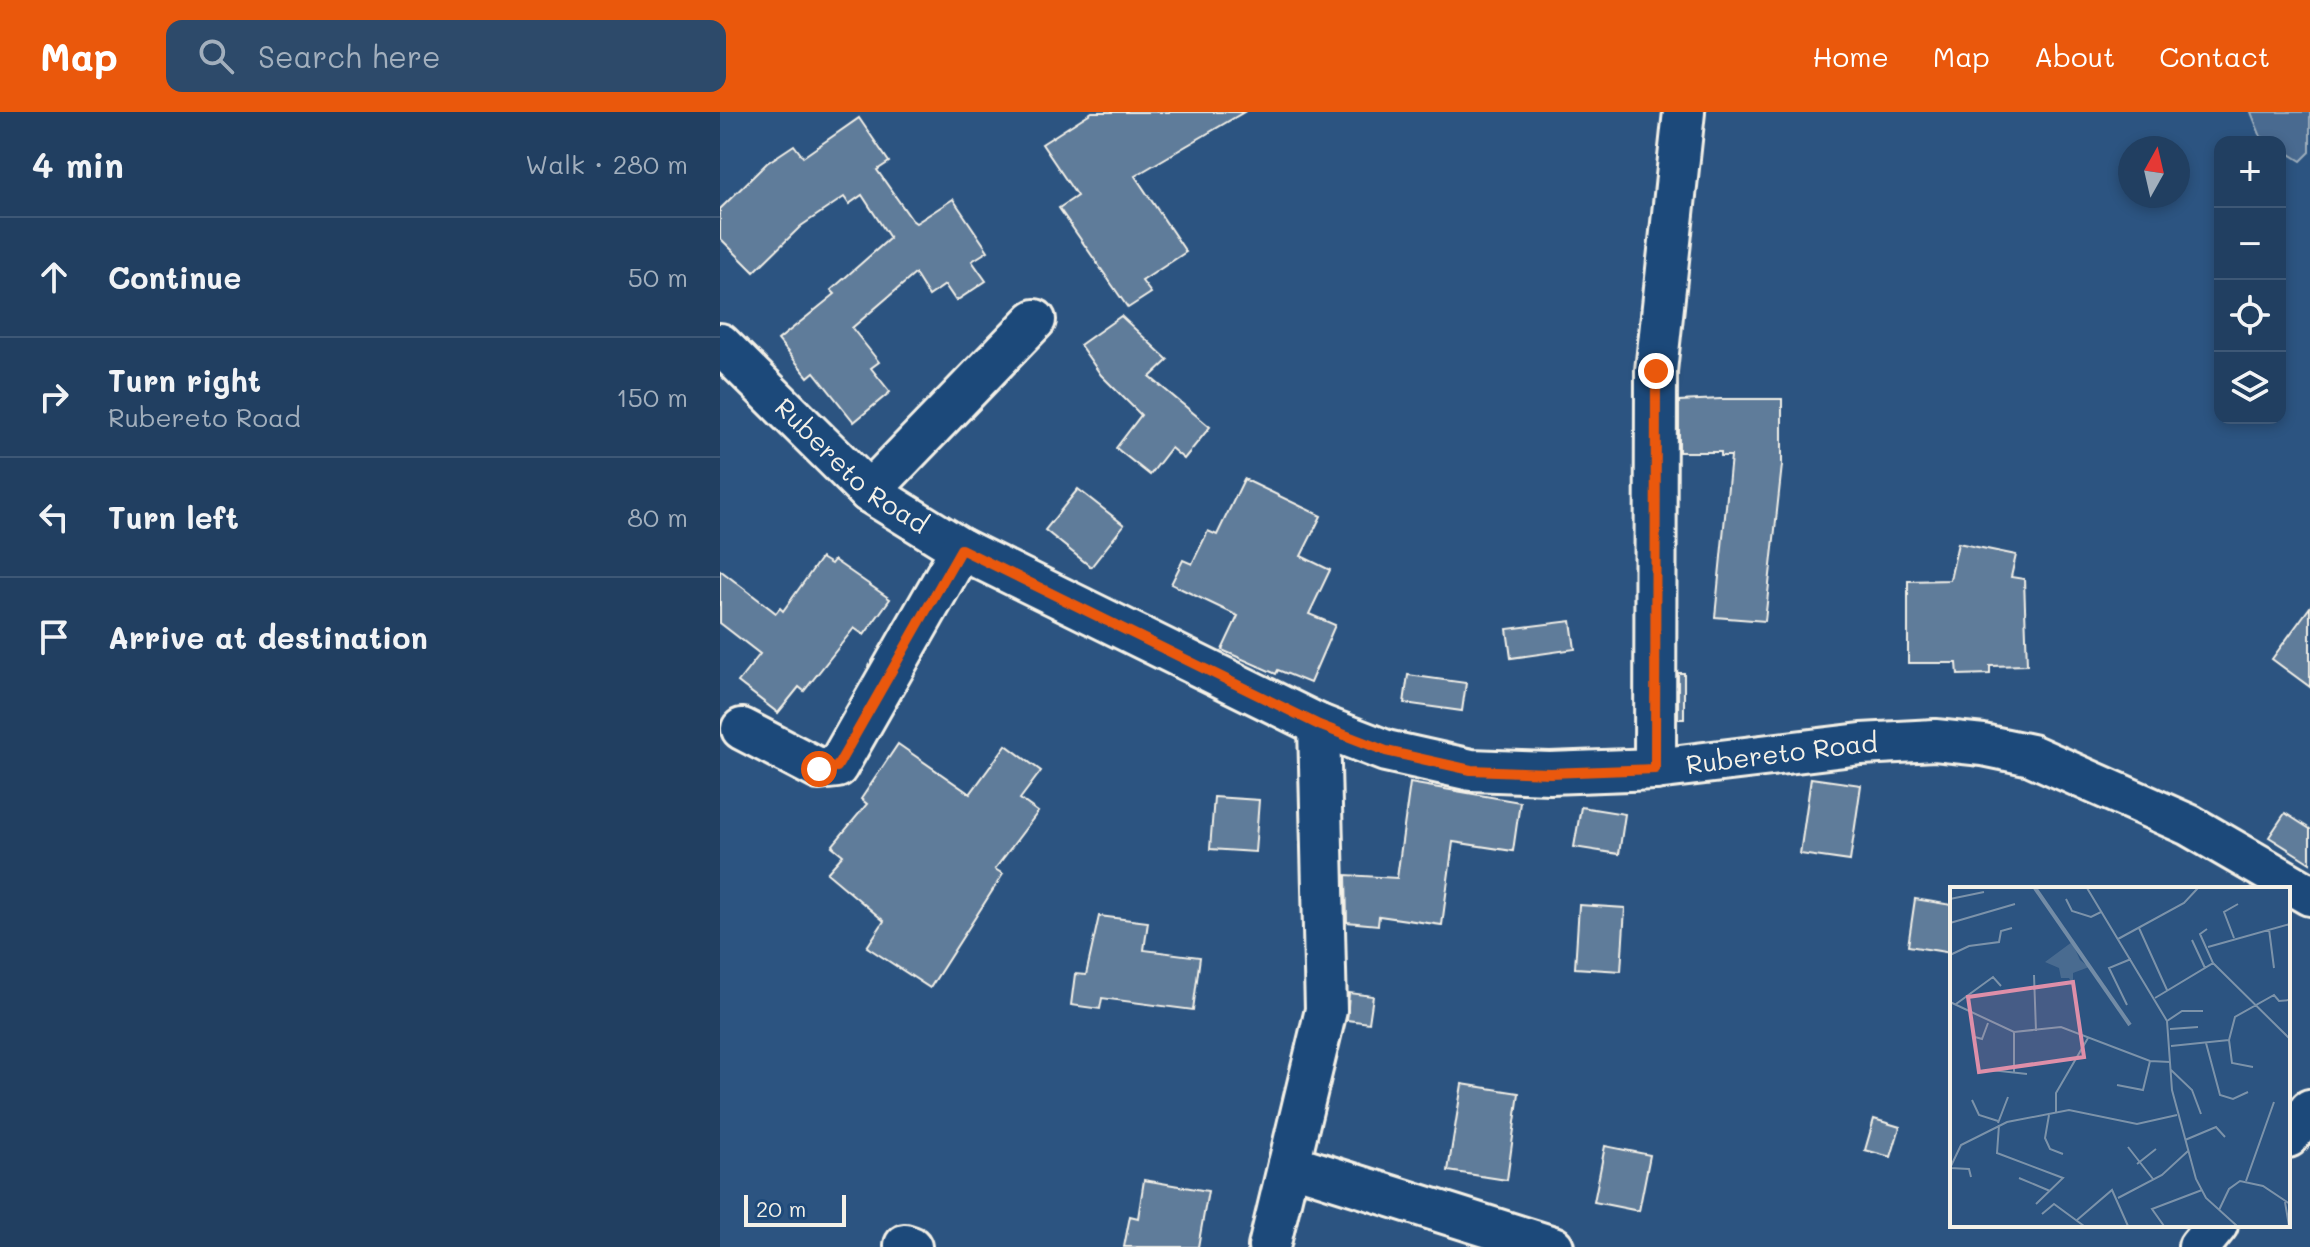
<!DOCTYPE html>
<meta charset="utf-8">
<style>
:root{--surface:#213f61;--page:#2d4a6a;--text:#f1f3f6;--muted:#a2afbd;--line:#3e5876;--accent:#ea580c}
body{margin:0;font-family:Mali,sans-serif;background:var(--page);color:var(--text)}
.controls{position:absolute;right:24px;top:24px;display:grid;overflow:hidden;border-radius:16px;box-shadow:0 4px 12px #0003}
.controls button{width:72px;height:72px;display:grid;place-items:center;padding:0;border:0;border-bottom:2px solid var(--line);background:var(--surface);color:var(--text);font:40px sans-serif}
.compass{position:absolute;left:1398px;top:24px;width:72px;height:72px;border-radius:50%;background:var(--surface);box-shadow:0 4px 12px #0003;rotate:8deg}
.scale{position:absolute;left:24px;bottom:20px;width:102px;box-sizing:border-box;padding-left:8px;border:4px solid #f4f1e8;border-top:0;font-size:22px;line-height:28px;white-space:nowrap;color:#f4f1e8;-webkit-text-stroke:6px #1f4a7a;paint-order:stroke}
.stop{position:absolute;width:24px;height:24px;margin:-18px;border:6px solid #ea580c;border-radius:50%;background:#fff}
.stop.end{background:#ea580c;border-color:#fff;box-shadow:0 2px 8px #0008}
.list{margin:0;padding:0;list-style:none}
h2{display:flex;justify-content:space-between;align-items:center;height:104px;margin:0;padding:0 32px;font-size:34px}
h2 small{font-size:26px;font-weight:400;color:var(--muted)}
.list li{display:grid;grid-template-columns:52px 1fr auto;gap:24px;align-items:center;box-sizing:border-box;height:120px;padding:0 32px;border-top:2px solid var(--line)}
.list b{display:block;font-size:30px;white-space:nowrap}
.list p{margin:0;font-size:26px;white-space:nowrap;color:var(--muted)}
.list em{font-size:26px;font-style:normal;color:var(--muted)}
.icon{flex:none;width:44px;height:44px;fill:none;stroke:currentColor;stroke-width:2;stroke-linecap:round;stroke-linejoin:round}
.map{position:relative;flex:none;width:1590px;height:1135px;overflow:hidden}
header{display:flex;align-items:center;gap:48px;box-sizing:border-box;height:112px;padding:0 40px;background:var(--accent);color:#fff}
header strong{font-size:38px}
nav{display:flex;gap:44px;margin-inline-start:auto;font-size:28px}
.search{width:560px;height:72px;background:var(--page);display:flex;align-items:center;gap:20px;box-sizing:border-box;padding:0 28px;border-radius:16px;color:var(--muted);font-size:30px}
main{display:flex}
aside{flex:1;background:var(--surface)}
.map>svg:first-child{display:block}
.green{fill:#496b90;stroke:#9eaebc;stroke-width:2}
.building{fill:#5e7b9a;stroke:#f4f1e8;stroke-width:2}
.lines{fill:none;stroke-linecap:round;stroke-linejoin:round}
.street-casing{stroke:#f4f1e8;stroke-width:46}
.street{stroke:#1f4a7a;stroke-width:40}
.route{stroke:#ea580c;stroke-width:10}
.labels{text-anchor:middle;stroke-width:8;stroke-linejoin:round;paint-order:stroke}
.street-label{font-size:26px;fill:#f4f1e8;stroke:#1f4a7a}
.inset-river{fill:none;stroke:#738ca6;stroke-width:4}
.inset-road{fill:none;stroke:#7c93aa;stroke-width:2}
.view{fill:#de8fa9;fill-opacity:0.15;stroke:#de8fa9;stroke-width:4}
.inset-edge{fill:none;stroke:#f4f1e8;stroke-width:4}
</style>
<header>
<strong>Map</strong>
<div class="search"><svg class="icon" aria-label="search" viewBox="0 0 24 24"><circle cx="10" cy="10" r="6"/><path d="M15 15l6 6"/></svg>Search here</div>
<nav><a>Home</a><a>Map</a><a>About</a><a>Contact</a></nav>
</header>
<main>
<aside>
<h2>4 min<small>Walk · 280 m</small></h2>
<ul class="list">
<li><svg class="icon" aria-label="ahead" viewBox="0 0 24 24"><path d="M12 20V5M6 11l6-6 6 6"/></svg><div><b>Continue</b></div><em>50 m</em></li>
<li><svg class="icon" aria-label="right" viewBox="0 0 24 24"><path d="M7 20v-9h11M14 6l5 5-5 5"/></svg><div><b>Turn right</b><p>Rubereto Road</p></div><em>150 m</em></li>
<li><svg class="icon" aria-label="left" viewBox="0 0 24 24"><path d="M17 20v-9H6M10 6l-5 5 5 5"/></svg><div><b>Turn left</b></div><em>80 m</em></li>
<li><svg class="icon" aria-label="arrive" viewBox="0 0 24 24"><path d="M6 21V4h12l-3 4 3 4H6"/></svg><div><b>Arrive at destination</b></div></li>
</ul>
</aside>
<div class="map">
<svg width="1590" height="1135" viewBox="0 0 1590 1135">
<rect width="100%" height="100%" fill="#2c5481"/>
<filter id="ink" filterUnits="userSpaceOnUse"><feTurbulence type="fractalNoise" baseFrequency=".0125" numOctaves="2"/><feDisplacementMap in="SourceGraphic" scale="16" xChannelSelector="R" yChannelSelector="G"/><feConvolveMatrix kernelMatrix="1 2 1 2 8 2 1 2 1" color-interpolation-filters="sRGB"/></filter>
<g filter="url(#ink)">
<path class="green" d="M 1531,0 L 1590,0 L 1590,40 L 1581,49 L 1560,36 L 1560,30 L 1541,25 Z"/>
<g class="building">
<path d="M 372,0 L 524,0 L 415,64 L 466,140 L 422,169 L 431,181 L 408,196 L 339,96 L 357,84 L 322,32 Z"/>
<path d="M 139,6 L 169,50 L 157,58 L 192,108 L 196,111 L 233,87 L 268,139 L 252,149 L 266,169 L 236,189 L 225,173 L 209,184 L 195,162 L 132,216 L 159,250 L 151,256 L 170,280 L 134,310 L 94,260 L 88,265 L 58,228 L 115,182 L 111,178 L 170,126 L 142,83 L 129,92 L 124,85 L 81,114 L 34,160 L 0,126 L 0,97 L 47,51 L 74,33 L 83,45 Z"/>
<path d="M 401,204 L 448,248 L 430,265 L 490,315 L 464,347 L 451,336 L 430,363 L 396,336 L 421,303 L 381,263 L 360,233 Z"/>
<path d="M 1001,287 L 1062,287 L 1062,353 L 1045,509 L 995,505 L 1011,344 L 1001,344 L 1001,340 L 959,340 L 959,289 Z"/>
<path d="M 524,367 L 601,404 L 581,444 L 610,458 L 589,502 L 615,513 L 590,571 L 558,558 L 556,562 L 502,538 L 518,504 L 451,472 L 463,448 L 472,452 L 488,419 L 497,423 Z"/>
<path d="M 358,377 L 404,413 L 371,455 L 325,418 Z"/>
<path d="M 1238,431 L 1296,443 L 1291,465 L 1304,467 L 1307,553 L 1270,554 L 1270,562 L 1238,563 L 1237,551 L 1188,551 L 1188,469 L 1230,468 Z"/>
<path d="M 101,446 L 111,452 L 114,448 L 170,487 L 144,523 L 134,516 L 84,579 L 79,575 L 58,601 L 18,570 L 40,542 L 0,511 L 0,458 L 56,501 L 60,496 L 63,499 Z"/>
<path d="M 1590,495 L 1590,575 L 1552,547 Z"/>
<path d="M 851,509 L 855,537 L 791,546 L 787,517 Z"/>
<rect x="958" y="561" width="6" height="46"/>
<path d="M 688,563 L 746,571 L 742,599 L 684,591 Z"/>
<path d="M 178,632 L 250,682 L 286,633 L 321,659 L 300,687 L 318,700 L 275,757 L 283,762 L 210,876 L 147,835 L 164,809 L 107,761 L 123,743 L 112,734 L 147,692 L 141,687 Z"/>
<path d="M 1091,666 L 1141,673 L 1130,749 L 1080,742 Z"/>
<path d="M 690,671 L 800,690 L 793,739 L 733,730 L 722,813 L 659,804 L 658,813 L 627,810 L 626,763 L 677,766 Z"/>
<path d="M 494,685 L 539,688 L 535,740 L 490,737 Z"/>
<path d="M 861,695 L 905,702 L 899,742 L 854,735 Z"/>
<path d="M 1565,701 L 1590,717 L 1590,751 L 1549,725 Z"/>
<path d="M 1195,787 L 1232,793 L 1232,841 L 1188,834 Z"/>
<path d="M 859,793 L 905,796 L 901,859 L 855,856 Z"/>
<path d="M 379,804 L 428,810 L 424,838 L 480,845 L 473,898 L 382,886 L 380,897 L 351,893 L 355,862 L 366,863 Z"/>
<path d="M 629,881 L 653,884 L 649,911 L 627,908 Z"/>
<path d="M 742,972 L 799,981 L 787,1068 L 728,1059 Z"/>
<path d="M 1154,1007 L 1180,1015 L 1171,1045 L 1145,1038 Z"/>
<path d="M 885,1034 L 930,1043 L 919,1099 L 874,1090 Z"/>
<path d="M 424,1068 L 488,1079 L 478,1135 L 404,1135 L 410,1104 L 418,1106 Z"/>
</g>
<g class="lines">
<defs>
<g id="street">
<path id="s1" d="M 0,232 L 149,380 L 241,437 L 599,613 L 666,639 L 751,658 L 830,661 L 935,657 L 1141,632 L 1215,628 L 1263,633 L 1311,643 L 1469,713 L 1590,783"/>
<path d="M 149,380 L 315,208"/>
<path d="M 22,617 L 99,657 L 117,655 L 241,437"/>
<path d="M 935,657 L 936,259 L 964,0"/>
<path d="M 1568,1025 L 1590,998"/>
<path d="M 569,1052 L 833,1135"/>
<path d="M 185,1133 L 191,1135"/>
<path d="M 549,1135 L 606,898 L 599,613"/>
<path d="M 1479,1135 L 1497,1113"/>
</g>
</defs>
<use href="#street" class="street-casing"/>
<use href="#street" class="street"/>
</g>
</g>
<g class="lines" filter="url(#ink)">
<path class="route" d="M 99,657 L 117,655 L 241,437 L 599,613 L 666,639 L 751,658 L 830,661 L 935,657 L 936,259"/>
</g>
<g class="labels">
<g class="street-label">
<text dy="9" stroke="none"><textPath href="#s1" startOffset="180">Rubereto Road</textPath></text>
<text dy="9" stroke="none"><textPath href="#s1" startOffset="1188">Rubereto Road</textPath></text>
</g>
</g>
<g transform="translate(1230 775)">
<rect width="340" height="340" fill="#2c5481"/>
<path d="M 122,55 L 130,73 L 139,80 L 123,86 L 123,98 L 119,91 L 111,91 L 109,81 L 95,75 Z" fill="#496b90"/>
<path class="inset-river" d="M 85,1 L 180,138"/>
<path class="inset-road" d="M 137,1 L 217,134 L 222,203 L 246,292 L 256,311 L 287,339M 0,12 L 34,5M 116,12 L 122,24 L 141,30 L 151,25M 0,36 L 65,17M 189,41 L 217,103M 319,42 L 324,81M 284,51 L 274,25 L 288,17M 168,52 L 234,16 L 248,1M 242,53 L 255,81M 258,60 L 340,37M 0,68 L 19,59 L 49,55 L 51,44 L 62,41M 263,76 L 340,152M 84,88 L 86,144M 205,111 L 263,76 L 250,47 L 257,42M 0,115 L 64,145 L 111,140 L 200,174 L 220,175M 6,117 L 43,90 L 51,99M 177,118 L 159,81 L 181,72M 217,134 L 232,124 L 253,124M 220,142 L 248,140M 64,145 L 64,185M 25,150 L 32,152 L 38,136M 256,156 L 270,208 L 283,212 L 298,205M 221,159 L 279,153M 303,180 L 282,176 L 279,153 L 285,130 L 324,108 L 329,114 L 340,113M 220,182 L 242,203 L 251,227M 41,183 L 77,187M 167,198 L 193,203 L 200,174M 22,213 L 29,228 L 48,234M 106,226 L 106,206 L 138,151M 99,228 L 95,251 L 100,262 L 113,267M 48,236 L 58,210M 49,238 L 47,266 L 113,291 L 86,317M 235,253 L 266,240 L 275,250M 178,260 L 203,292M 187,277 L 206,262M 0,281 L 11,258 L 57,235 L 119,223 L 187,237 L 227,228M 0,281 L 19,282 L 21,290M 69,291 L 100,304M 296,294 L 324,215M 168,311 L 212,288 L 238,264M 335,315 L 339,339M 269,323 L 279,302 L 290,294 L 313,299 L 340,317M 92,327 L 104,317 L 134,339M 127,333 L 162,303 L 178,339M 214,339 L 202,322 L 252,303"/>
<path class="view" d="M 123,95 L 134,170 L 29,185 L 18,110 Z"/>
<rect width="340" height="340" class="inset-edge"/>
</g>
</svg>
<div class="controls">
<button>+</button>
<button>−</button>
<button><svg class="icon" aria-label="locate" viewBox="0 0 24 24"><circle cx="12" cy="12" r="6"/><path d="M12 2v4M12 18v4M2 12h4M18 12h4"/></svg></button>
<button><svg class="icon" aria-label="layers" viewBox="0 0 24 24"><path d="M12 4l9 5-9 5-9-5zM3 14l9 5 9-5"/></svg></button>
</div>
<svg class="compass" viewBox="-18 -18 36 36"><path d="M0-13l5 13h-10z" fill="#e53935"/><path d="M0 13l5-13h-10z" fill="#a2afbd"/></svg>
<div class="scale">20 m</div>
<div class="stop" style="left:99px;top:657px"></div>
<div class="stop end" style="left:936px;top:259px"></div>
</div>
</main>
